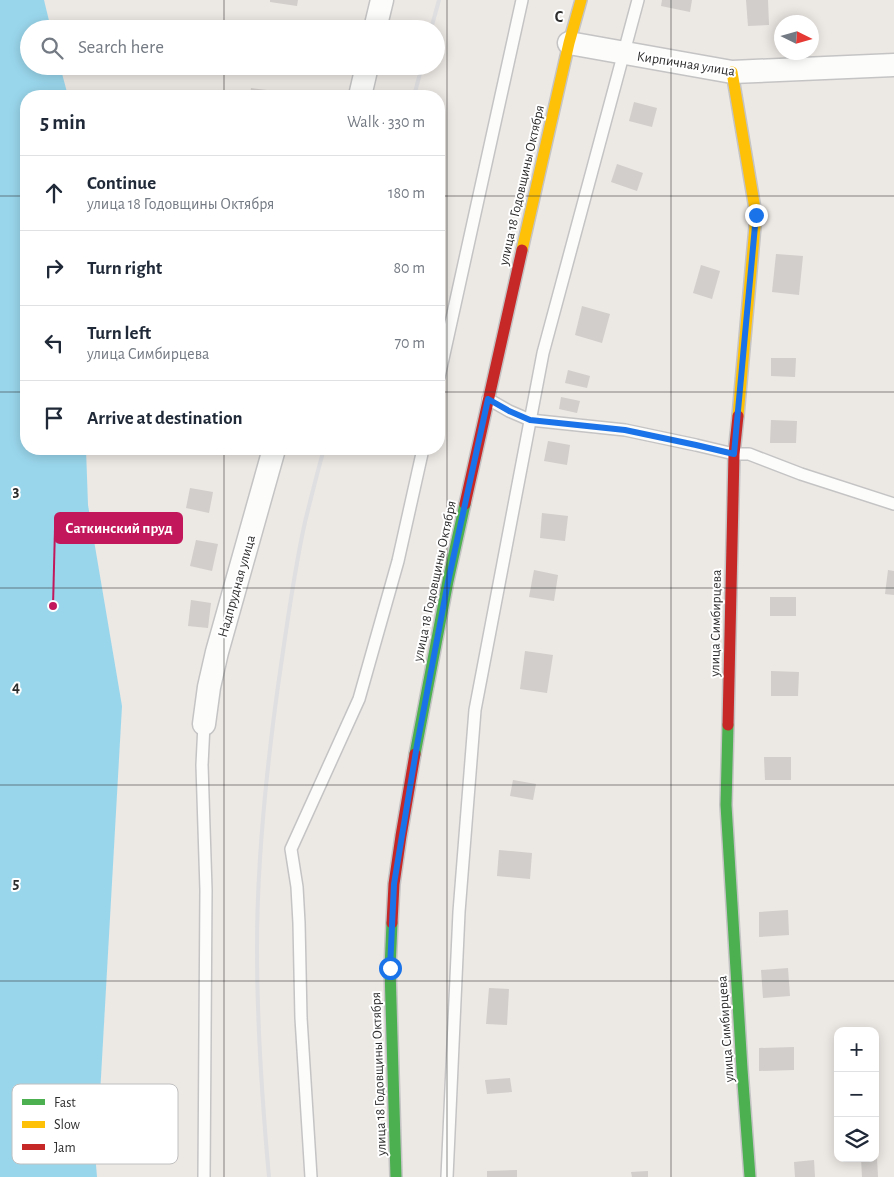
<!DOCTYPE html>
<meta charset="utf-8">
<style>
:root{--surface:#fff;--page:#f2f2f3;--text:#1f2937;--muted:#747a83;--line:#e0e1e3}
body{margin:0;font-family:"Alegreya Sans",sans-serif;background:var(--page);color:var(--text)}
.controls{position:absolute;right:15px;bottom:15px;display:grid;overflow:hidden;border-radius:10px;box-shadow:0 2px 12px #0003}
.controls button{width:45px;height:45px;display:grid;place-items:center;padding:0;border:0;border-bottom:1px solid var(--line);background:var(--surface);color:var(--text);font:25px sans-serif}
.compass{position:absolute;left:774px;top:15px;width:45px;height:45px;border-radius:50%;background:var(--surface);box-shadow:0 2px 12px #0003;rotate:95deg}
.stop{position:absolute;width:15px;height:15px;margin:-11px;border:4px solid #1a73e8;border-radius:50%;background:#fff}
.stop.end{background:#1a73e8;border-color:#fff;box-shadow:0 1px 5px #0008}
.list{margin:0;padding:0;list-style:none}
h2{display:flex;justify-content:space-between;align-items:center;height:65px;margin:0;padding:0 20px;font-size:21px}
h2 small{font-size:16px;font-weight:400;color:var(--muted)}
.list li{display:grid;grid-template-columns:32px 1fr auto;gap:15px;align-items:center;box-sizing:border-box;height:75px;padding:0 20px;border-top:1px solid var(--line)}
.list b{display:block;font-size:19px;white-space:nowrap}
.list p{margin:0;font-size:16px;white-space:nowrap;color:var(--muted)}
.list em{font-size:16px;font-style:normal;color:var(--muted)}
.icon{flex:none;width:28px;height:28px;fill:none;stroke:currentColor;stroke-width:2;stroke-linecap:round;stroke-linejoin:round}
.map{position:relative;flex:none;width:894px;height:1177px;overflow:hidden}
.search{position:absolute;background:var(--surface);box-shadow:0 2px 12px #0003;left:20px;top:20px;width:425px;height:55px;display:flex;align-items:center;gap:12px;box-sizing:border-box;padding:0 18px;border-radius:28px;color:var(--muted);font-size:19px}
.panel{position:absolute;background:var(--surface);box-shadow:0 2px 12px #0003;left:20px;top:90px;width:425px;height:365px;border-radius:20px}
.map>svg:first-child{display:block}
.water{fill:#99d6ec}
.building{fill:#d1cecb}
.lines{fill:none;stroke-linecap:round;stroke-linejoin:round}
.lane-casing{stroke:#c5c4c5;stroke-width:14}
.street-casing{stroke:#c5c4c5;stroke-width:25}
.fast-casing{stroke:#c5c4c5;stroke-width:14}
.slow-casing{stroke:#c5c4c5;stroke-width:14}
.jam-casing{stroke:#c5c4c5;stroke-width:14}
.lane{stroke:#fcfcfb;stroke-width:11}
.street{stroke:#fcfcfb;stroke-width:22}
.fast{stroke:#4caf50;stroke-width:11}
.slow{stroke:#ffc107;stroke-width:11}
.jam{stroke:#c62828;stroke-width:11}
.rail{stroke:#dfdfe1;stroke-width:4}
.route{stroke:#1a73e8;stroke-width:6}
.grid{fill:none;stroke:#2e2e2e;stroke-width:1;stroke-opacity:0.55}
.labels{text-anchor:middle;stroke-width:4;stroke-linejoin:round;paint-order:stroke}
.street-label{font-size:14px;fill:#2e2e2e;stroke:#fff}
.key{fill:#fff;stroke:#c0c0c0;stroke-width:1}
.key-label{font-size:14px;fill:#2e2e2e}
.grid-label{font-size:16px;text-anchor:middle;font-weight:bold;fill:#2e2e2e;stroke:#fff;stroke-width:4;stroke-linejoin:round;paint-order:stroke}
.leader{fill:none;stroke:#c2185b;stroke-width:2}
.callout-dot{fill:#c2185b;stroke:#fff;stroke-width:2}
.callout{fill:#c2185b;stroke:#c2185b;stroke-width:2}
.callout-label{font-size:15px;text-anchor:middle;font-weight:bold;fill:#fff}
</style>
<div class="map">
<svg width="894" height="1177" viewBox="0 0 894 1177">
<rect width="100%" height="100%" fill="#ece8e4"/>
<path class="water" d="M 0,0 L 44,0 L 51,29 L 29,29 L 29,66 L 60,66 L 68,96 L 26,96 L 26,449 L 86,449 L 88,505 L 122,706 L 96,1165 L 97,1177 L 0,1177 Z"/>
<g class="building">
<path d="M 270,0 L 298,0 L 297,6 L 270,2 Z"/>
<path d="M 662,0 L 692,0 L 690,12 L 661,6 Z"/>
<path d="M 746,0 L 768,0 L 769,25 L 748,26 Z"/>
<path d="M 251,88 L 267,90 L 266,96 L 250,96 Z"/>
<path d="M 634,102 L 657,108 L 652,127 L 629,121 Z"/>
<path d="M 617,164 L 643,173 L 637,191 L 611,182 Z"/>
<path d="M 776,254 L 803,256 L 799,295 L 772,292 Z"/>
<path d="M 701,265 L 720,271 L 712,299 L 693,293 Z"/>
<path d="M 582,306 L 610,314 L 602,343 L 575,335 Z"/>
<path d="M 771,358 L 796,358 L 795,377 L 771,376 Z"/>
<path d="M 568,370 L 590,376 L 587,388 L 565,383 Z"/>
<path d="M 561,397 L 580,401 L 577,413 L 559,409 Z"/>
<path d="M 771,420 L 797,421 L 796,443 L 770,443 Z"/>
<path d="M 548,441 L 570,445 L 567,465 L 544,461 Z"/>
<path d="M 190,488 L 213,492 L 209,513 L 186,508 Z"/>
<path d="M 542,513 L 568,516 L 565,541 L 540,538 Z"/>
<path d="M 196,540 L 218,544 L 212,571 L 190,566 Z"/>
<path d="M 534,570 L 558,575 L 554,601 L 529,597 Z"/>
<path d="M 888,570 L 894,571 L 894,595 L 885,594 Z"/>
<rect x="770" y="597" width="26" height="19"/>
<path d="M 191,600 L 211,603 L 208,628 L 188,626 Z"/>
<path d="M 525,651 L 553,655 L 547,693 L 520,689 Z"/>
<path d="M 771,671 L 799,672 L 798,696 L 771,696 Z"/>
<path d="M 764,757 L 791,757 L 791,780 L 765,780 Z"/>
<path d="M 513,780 L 536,784 L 533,800 L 510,796 Z"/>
<path d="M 499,850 L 532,853 L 530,879 L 497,876 Z"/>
<path d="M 788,910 L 789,935 L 759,937 L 759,912 Z"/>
<path d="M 788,968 L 790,996 L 763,998 L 761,970 Z"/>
<path d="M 489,988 L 509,989 L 507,1025 L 486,1024 Z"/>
<path d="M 794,1047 L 794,1070 L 759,1071 L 759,1048 Z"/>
<path d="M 510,1078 L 512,1092 L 487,1094 L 485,1080 Z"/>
<path d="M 861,1158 L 877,1158 L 878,1177 L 862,1177 Z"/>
<path d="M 814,1160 L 815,1177 L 795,1177 L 794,1162 Z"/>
<path d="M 517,1170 L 517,1177 L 487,1177 L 487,1171 Z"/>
<path d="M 648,1171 L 648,1177 L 632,1177 L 631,1172 Z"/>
</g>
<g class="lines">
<defs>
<g id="lane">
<path d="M 439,377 L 522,0"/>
<path d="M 488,399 L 509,411 L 530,420 L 625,430 L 696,445 L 734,454 L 749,454 L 801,474 L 894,504"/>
<path d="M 204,1177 L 206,890 L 202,765 L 204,724"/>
<path d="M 311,1177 L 301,1018 L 299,923 L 297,887 L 291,849 L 359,699 L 398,561 L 423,449"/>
<path d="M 447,1177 L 459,912 L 475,710 L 543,353 L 638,0"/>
</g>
<g id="street">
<path d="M 375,29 L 382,0"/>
<path d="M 569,43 L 732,72 L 894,65"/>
<path d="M 360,96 L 367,66"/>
<path d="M 204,724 L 209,687 L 217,652 L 274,449"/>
</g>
<g id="fast">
<path d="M 728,725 L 726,805 L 742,1069 L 750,1177"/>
<path d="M 415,754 L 448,581 L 465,504"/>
<path d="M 392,923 L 390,968 L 396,1177"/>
</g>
<g id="slow">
<path d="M 732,72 L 756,215 L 738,416"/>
<path d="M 522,250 L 569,43 L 581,0"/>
</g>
<g id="jam">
<path d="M 465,504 L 522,250"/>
<path d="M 728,725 L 734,454 L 738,416"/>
<path d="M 392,923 L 394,884 L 401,836 L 415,754"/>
</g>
</defs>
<use href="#lane" class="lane-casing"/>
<use href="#street" class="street-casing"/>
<use href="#fast" class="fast-casing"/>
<use href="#slow" class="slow-casing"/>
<use href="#jam" class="jam-casing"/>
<use href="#lane" class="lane"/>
<use href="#street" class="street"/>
<use href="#fast" class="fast"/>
<use href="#slow" class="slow"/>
<use href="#jam" class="jam"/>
<g class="rail">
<path d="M 431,29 L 439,0"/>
<path d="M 414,96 L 422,66"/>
<path d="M 269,1177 C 262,1100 257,1023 257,947 C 257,859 266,773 278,686 C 286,632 293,576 305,522 C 311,498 317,473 324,449"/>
</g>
</g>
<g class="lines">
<path class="route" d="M 390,968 L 394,884 L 417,745 L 448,582 L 488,399 L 509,411 L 530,420 L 625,430 L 696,445 L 734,454 L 756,215"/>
</g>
<path class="grid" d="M 224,0 L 224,29M 447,0 L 447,1177M 671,0 L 671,1177M 224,66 L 224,96M 0,196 L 26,196M 439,196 L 894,196M 0,392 L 26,392M 439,392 L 894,392M 224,449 L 224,1177M 0,588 L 894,588M 0,785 L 894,785M 0,981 L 894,981"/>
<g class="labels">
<g class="street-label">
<text transform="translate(686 63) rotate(9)" y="5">Кирпичная улица</text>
<text transform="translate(521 185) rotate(-77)" y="5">улица 18 Годовщины Октября</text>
<text transform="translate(434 581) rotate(-78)" y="5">улица 18 Годовщины Октября</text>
<text transform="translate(236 586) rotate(-74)" y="5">Надпрудная улица</text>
<text transform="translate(715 623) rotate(-89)" y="5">улица Симбирцева</text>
<text transform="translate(725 1029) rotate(-94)" y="5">улица Симбирцева</text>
<text transform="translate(378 1074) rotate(-92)" y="5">улица 18 Годовщины Октября</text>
</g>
</g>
<rect x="12" y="1084" width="166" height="80" rx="8" class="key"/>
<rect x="22" y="1099" width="23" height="6" fill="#4caf50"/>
<rect x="22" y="1121" width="23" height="7" fill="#ffc107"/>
<rect x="22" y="1144" width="23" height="6" fill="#c62828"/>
<g class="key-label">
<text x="54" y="1107">Fast</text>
<text x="54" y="1129">Slow</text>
<text x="54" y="1152">Jam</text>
</g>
<g class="grid-label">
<text x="559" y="22">C</text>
<text x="16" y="496">3</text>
<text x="16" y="692">4</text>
<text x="16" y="888">5</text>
</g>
<path class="leader" d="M53 606L55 528"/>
<circle class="callout-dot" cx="53" cy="606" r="5"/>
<rect class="callout" x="55" y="513" width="127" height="30" rx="5"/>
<g class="callout-label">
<text x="119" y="533">Саткинский пруд</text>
</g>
</svg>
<div class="controls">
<button>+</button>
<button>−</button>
<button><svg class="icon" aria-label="layers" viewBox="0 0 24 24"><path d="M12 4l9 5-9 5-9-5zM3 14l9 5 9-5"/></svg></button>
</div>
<svg class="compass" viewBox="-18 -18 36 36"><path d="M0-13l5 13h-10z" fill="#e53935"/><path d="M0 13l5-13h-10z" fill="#747a83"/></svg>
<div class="stop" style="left:390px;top:968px"></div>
<div class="stop end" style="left:756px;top:215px"></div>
<div class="search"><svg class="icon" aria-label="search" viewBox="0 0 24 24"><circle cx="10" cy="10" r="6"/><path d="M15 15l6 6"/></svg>Search here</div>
<section class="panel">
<h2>5 min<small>Walk · 330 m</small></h2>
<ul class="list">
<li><svg class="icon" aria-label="ahead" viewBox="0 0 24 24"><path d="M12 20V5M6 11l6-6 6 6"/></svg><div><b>Continue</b><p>улица 18 Годовщины Октября</p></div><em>180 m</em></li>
<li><svg class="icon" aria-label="right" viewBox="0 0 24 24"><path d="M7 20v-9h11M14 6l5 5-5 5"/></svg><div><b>Turn right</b></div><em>80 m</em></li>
<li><svg class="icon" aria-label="left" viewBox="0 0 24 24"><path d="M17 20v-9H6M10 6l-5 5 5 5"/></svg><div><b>Turn left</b><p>улица Симбирцева</p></div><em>70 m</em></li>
<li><svg class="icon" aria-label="arrive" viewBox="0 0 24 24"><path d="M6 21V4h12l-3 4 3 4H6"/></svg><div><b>Arrive at destination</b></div></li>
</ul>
</section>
</div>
